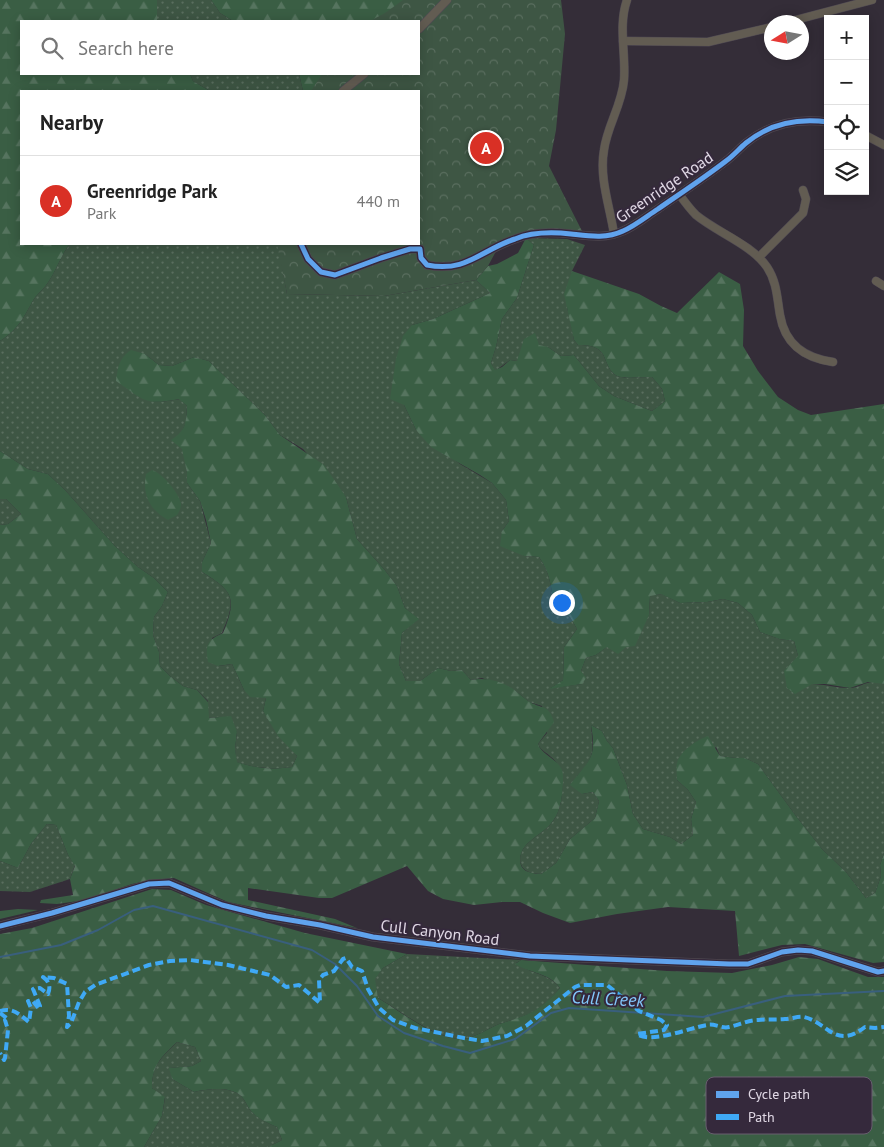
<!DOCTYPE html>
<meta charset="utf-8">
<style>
:root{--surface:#fff;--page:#f6f6f6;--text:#222;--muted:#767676;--line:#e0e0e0;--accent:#d93025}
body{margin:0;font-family:"PT Sans",sans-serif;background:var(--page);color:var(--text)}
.controls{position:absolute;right:15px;top:15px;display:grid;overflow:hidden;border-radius:0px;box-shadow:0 2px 12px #0003}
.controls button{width:45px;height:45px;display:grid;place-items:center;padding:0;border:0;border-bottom:1px solid var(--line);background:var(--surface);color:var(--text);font:25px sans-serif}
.compass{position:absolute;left:764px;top:15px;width:45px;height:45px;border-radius:50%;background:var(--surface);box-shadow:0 2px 12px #0003;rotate:259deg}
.you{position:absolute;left:561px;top:602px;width:18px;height:18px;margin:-12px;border:4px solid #fff;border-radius:50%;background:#1a73e8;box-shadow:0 0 0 8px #1a73e833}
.badge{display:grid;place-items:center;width:32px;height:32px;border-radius:50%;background:var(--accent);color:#fff;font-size:16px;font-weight:700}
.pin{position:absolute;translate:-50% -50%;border:2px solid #fff;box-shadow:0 1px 5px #0006}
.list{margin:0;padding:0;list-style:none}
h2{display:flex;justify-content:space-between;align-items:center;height:65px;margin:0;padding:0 20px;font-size:21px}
h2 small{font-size:16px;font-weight:400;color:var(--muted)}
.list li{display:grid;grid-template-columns:32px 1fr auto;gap:15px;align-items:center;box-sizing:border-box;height:90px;padding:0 20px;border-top:1px solid var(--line)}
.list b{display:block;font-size:19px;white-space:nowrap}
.list p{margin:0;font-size:16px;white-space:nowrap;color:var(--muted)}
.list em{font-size:16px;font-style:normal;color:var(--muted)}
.icon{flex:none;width:28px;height:28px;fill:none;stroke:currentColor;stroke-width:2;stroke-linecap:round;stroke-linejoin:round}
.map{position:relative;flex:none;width:884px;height:1147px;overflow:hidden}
.search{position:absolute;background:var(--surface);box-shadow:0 2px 12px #0003;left:20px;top:20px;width:400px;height:55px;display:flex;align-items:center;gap:12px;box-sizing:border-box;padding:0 18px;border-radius:0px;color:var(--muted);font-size:19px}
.panel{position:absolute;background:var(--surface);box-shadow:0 2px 12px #0003;left:20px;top:90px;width:400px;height:155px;border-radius:0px}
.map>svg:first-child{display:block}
.grass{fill:url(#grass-dots)}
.forest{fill:url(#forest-firs)}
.park{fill:url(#park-crowns)}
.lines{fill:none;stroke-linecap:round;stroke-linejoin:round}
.stream{stroke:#395f7d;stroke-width:2}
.minor-casing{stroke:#4f4953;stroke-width:9}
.minor{stroke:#625c52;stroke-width:8}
.quiet{stroke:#3fa9f5;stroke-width:4;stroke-dasharray:8 4;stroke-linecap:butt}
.cycleway-casing{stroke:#35293c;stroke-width:8}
.cycleway{stroke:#60a3ed;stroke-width:5}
.labels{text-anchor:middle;stroke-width:4;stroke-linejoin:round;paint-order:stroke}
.street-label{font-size:16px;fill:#e0d8e5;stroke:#35293c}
.water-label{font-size:18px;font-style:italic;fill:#83c7fb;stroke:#35293c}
.key{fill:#35293c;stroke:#685e6f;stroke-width:1}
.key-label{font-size:14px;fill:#e0d8e5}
</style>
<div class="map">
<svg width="884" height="1147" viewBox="0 0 884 1147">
<defs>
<pattern id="grass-dots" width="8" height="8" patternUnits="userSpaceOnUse" patternTransform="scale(1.25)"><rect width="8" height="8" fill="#3e5644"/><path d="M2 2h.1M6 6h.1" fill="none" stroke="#5a6e5f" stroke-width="1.8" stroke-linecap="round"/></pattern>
<pattern id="forest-firs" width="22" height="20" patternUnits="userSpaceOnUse" patternTransform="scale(1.25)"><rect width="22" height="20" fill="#3a5e44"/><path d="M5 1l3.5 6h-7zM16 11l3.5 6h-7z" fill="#56745f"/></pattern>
<pattern id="park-crowns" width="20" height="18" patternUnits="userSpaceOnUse" patternTransform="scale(1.25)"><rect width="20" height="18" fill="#3e5644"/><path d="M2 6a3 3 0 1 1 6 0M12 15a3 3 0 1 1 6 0" fill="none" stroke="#5a6e5f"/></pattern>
</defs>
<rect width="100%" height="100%" fill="#342d38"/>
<g class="grass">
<path d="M 157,0 L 211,0 L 220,13 L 233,21 L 157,21 Z"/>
<path d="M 190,74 L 299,74 L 303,91 L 210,91 L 193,81 Z"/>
<path d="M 526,238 L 567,239 L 585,245 L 572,271 L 567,308 L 570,317 L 574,340 L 578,345 C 613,345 599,364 617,376 C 623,379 644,377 652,377 L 662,389 L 665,401 L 652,411 L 614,396 L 599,386 L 574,355 L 561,356 L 548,347 L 517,361 L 510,360 L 495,371 L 491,363 L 496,347 L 502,319 L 517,298 L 534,245 Z"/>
<path d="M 70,244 L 278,244 L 287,294 L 384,296 L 476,280 L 490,293 L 433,319 L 412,325 L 404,405 L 416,430 L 460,464 L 492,483 L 506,500 L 509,521 L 502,531 L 524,556 L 539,557 C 549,572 552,586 553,604 L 570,617 L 577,629 L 564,647 L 563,680 L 551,688 L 582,684 L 581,671 L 586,658 L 596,655 L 649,615 L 650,595 L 662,594 L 680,603 L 707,602 L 723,599 L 738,603 L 752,615 L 760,632 L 779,639 L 794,641 L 798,656 L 812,684 C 824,684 836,688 849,688 C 863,688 866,678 884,684 L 884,853 L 880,865 L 881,876 L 875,893 L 866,898 L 846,872 L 822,849 L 796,816 L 758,764 L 745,758 L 736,758 L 720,756 L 716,747 L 677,780 L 688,790 L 696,802 L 691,819 L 693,835 L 681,844 L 670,837 L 643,829 L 633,814 L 627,785 L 613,748 L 607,741 L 602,731 L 591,725 C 593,750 596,756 577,776 L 582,794 L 593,792 L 599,801 L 595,818 L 570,839 L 556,863 L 541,874 C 537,873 532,874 529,872 C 516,867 519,852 527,844 C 535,836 546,831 553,821 C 560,812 563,796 562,784 C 562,774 560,764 551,757 C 546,752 541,751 538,744 L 547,733 L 542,706 L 529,702 L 516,691 L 482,678 L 471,680 L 462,670 L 451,671 L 438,668 L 420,681 L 406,681 L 399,664 L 402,633 L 418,619 L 405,608 L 397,586 L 384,569 L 357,539 L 346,497 L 303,449 L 280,435 L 265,415 L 209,361 L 194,357 L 172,366 L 159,365 L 145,354 L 130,390 C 149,404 158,403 180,399 L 187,406 L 186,423 L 181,433 L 187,473 L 187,483 L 200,501 L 211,543 L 202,562 L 202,572 C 234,592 237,598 222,633 L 212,638 L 219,666 L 232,664 L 244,690 L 266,698 L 263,711 L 270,721 L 297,756 L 292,767 C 272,770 255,768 236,762 L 235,749 L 237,732 L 221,717 L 208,718 L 208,701 L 197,690 L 183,686 L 170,676 L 160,666 L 159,652 L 153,635 L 154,617 L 162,606 L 168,592 L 154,578 L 138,567 L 115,546 L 65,490 L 48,474 L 28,469 L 0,451 L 0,341 C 18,330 24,317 34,299 C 38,293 45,288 49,281 C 57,269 61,255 70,244 Z"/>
<path d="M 0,499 L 6,499 L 21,514 L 8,524 L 0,525 Z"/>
<path d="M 47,824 L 56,825 L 68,855 L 75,865 L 70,879 L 30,892 L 0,891 L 0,861 L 18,868 L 31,844 Z"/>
<path d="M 407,954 L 521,960 L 516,963 C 530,974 549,973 560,988 C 540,1012 529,1015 499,1024 C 489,1028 474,1038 464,1039 C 438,1041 401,1011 378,998 L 374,979 L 383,968 Z"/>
<path d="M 177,1042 L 195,1047 L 201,1061 L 192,1066 L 170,1068 L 172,1079 L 194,1092 C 208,1089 229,1086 241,1096 C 245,1100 247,1106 250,1110 C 258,1118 266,1123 277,1127 L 282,1140 L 268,1147 L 144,1147 L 162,1116 L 165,1098 L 152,1088 C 152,1065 161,1058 177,1042 Z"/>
</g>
<g class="forest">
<path d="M 0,0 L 157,0 L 157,21 L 21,21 L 21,74 L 190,74 L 193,81 L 210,91 L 21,91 L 21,244 L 70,244 C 61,255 57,269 49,281 C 45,288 38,293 34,299 C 24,317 18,330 0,341 Z"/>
<path d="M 211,0 L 460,0 L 389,21 L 233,21 L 220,13 Z"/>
<path d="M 299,74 L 328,74 L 315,91 L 303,91 Z"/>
<path d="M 526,238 L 534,245 L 517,298 L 502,319 L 496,347 L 491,363 L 495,370 L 502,367 L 510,360 L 517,361 L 524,339 L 535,333 L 539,345 L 548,347 L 561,356 L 574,355 L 599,386 L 614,396 L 652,411 L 665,401 L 662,389 L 652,377 C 644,377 623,379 617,376 C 599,364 613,345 578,345 L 574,340 L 564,294 L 572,271 L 639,294 L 661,306 L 677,313 L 719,272 L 740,284 L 744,310 L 743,346 L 758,371 L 778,397 L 798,410 L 811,415 L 884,404 L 884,684 L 868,682 L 850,688 L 825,684 L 812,684 L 795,694 L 787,688 L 784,671 L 798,656 L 794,641 L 779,639 L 760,632 L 752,615 L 738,603 L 723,599 L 707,602 L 680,603 L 661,594 L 650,596 L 649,615 L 635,646 L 626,647 L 618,654 L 607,647 L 596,655 L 586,658 L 581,671 L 586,678 L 582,684 L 549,689 L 563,680 L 564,647 L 577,629 L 570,617 L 553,604 C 552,586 549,572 539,557 L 524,556 L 500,546 L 502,531 L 509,521 L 506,500 L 492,483 L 480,475 L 431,447 L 416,430 L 404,405 L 390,399 L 396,359 L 403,336 L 412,325 L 433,319 L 490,293 L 476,280 L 488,266 L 497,264 L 518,253 Z"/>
<path d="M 131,350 L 145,354 L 159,365 L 172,366 L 194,357 L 209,361 L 265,415 L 280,435 L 324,465 L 346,497 L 357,539 L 384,569 L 397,586 L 405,608 L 419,619 L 402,633 L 399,664 L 406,681 L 420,681 L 438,668 L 451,671 L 462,670 L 471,680 C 487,677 502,681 516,691 C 520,694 524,698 528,701 C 541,709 549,704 554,722 L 538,744 C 543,757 563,760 563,776 C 563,790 562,810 553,821 C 546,831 535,836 527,844 C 519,852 516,868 529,872 C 533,874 538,873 541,874 L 556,863 L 570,839 L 595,818 L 599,801 L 593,792 L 582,794 L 570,785 C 589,759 597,760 591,725 L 602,731 L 607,741 L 613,748 L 627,785 L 633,814 L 643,829 L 670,837 L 681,844 L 693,835 L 691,819 L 696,802 L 688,790 L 677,780 C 677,775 676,768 677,763 C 681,750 697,740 708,736 L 720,756 L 736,758 L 745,758 L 758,764 L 796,816 L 822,849 L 846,872 L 866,898 L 875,893 L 881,876 L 880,865 L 884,853 L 884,962 L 873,963 L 805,944 L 782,945 L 739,956 L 735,911 L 668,907 L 617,914 L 570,923 L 543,913 L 520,902 L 502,902 L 474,905 L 443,899 L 428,891 L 407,866 L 332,898 L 319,898 L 248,888 L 248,900 L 335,919 L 357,928 L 228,902 L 174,878 L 151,880 L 132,884 L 85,900 L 57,904 L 40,903 L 41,900 L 73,895 L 70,879 L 75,866 L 68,855 L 56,825 L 47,824 L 31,844 L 18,868 L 0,861 L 0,525 L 8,524 L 21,514 L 6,499 L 0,499 L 0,451 L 28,469 L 48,474 L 65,490 L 115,546 L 138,567 L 154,578 L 168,592 L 162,606 L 154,617 L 153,635 L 159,652 L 160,666 L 170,676 L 183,686 L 197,690 L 208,702 L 209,718 L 231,716 L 237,732 L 235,749 L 237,762 C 255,768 272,770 292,767 L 297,756 L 278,736 L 263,711 L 266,698 L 250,697 L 244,690 L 232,664 L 218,666 L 208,662 C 205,645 207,640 223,633 C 237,598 234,592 202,572 L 202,562 L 211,543 L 206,520 L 200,501 L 187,483 L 187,473 L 182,449 L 171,440 C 186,430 186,424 187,406 L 179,399 C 144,406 144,400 116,381 C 118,367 119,358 131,350 Z"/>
<path d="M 152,470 C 162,473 179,493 181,504 C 181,508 179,512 177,515 L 168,520 C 150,510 142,495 146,474 Z"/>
<path d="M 152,889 L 171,890 L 206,905 L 305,933 L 407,954 L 383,968 L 375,979 L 378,998 C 400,1011 437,1041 464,1039 C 474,1038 489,1028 499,1024 C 528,1015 539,1012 560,988 C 550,973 529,973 515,964 L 521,960 L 667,971 L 732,973 L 772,965 L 799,957 L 818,959 L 868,977 L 884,977 L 884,1147 L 268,1147 L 282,1140 L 277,1127 C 267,1123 258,1119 250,1110 C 247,1106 245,1100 241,1096 C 229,1086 208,1089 194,1092 L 172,1079 L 169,1068 L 192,1066 L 201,1061 L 195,1047 L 177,1042 C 161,1057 152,1066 152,1088 L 165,1097 L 162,1116 L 144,1147 L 0,1147 L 0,934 L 32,928 Z"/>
<path d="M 18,909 L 38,910 L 0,919 L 0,911 Z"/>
</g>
<path class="park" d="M 403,0 L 561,0 L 565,34 L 556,130 L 549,166 L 584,235 L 566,231 L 501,242 L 488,266 L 476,280 L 384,296 L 287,294 L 277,244 L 419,244 L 419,91 L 311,91 L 322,74 L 419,74 L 419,21 L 370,21 L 385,13 Z"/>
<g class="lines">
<path class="stream" d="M 0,957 L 61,945 L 98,930 L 134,910 L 153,906 L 312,950 L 335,964 L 357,986 L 378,1016 L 404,1033 L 443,1046 L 470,1053 L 515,1039 L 551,1013 L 569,1008 L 703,1017 L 785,996 L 884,991"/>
<defs>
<g id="minor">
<path d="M 788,22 L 872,0"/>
<path d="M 419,29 L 447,0"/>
<path d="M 623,41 L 708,42 L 772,27"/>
<path d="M 343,91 L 364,74"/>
<path d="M 865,135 L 884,145"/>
<path d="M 679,194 C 684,201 690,209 696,215 C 718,233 751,244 767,267 C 777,282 777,298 780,315 C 785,345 805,358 833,362"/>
<path d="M 614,234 C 610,207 599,178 604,150 C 607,126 622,105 624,80 C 626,53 618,26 627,0"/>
<path d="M 301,244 L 308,259 L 321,272 L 335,275 L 381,258 L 410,249 L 420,249 L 421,258 L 427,265 C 466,273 481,250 515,239 C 532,232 553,232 571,234 C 589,236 606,239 623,231 C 635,226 647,216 658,209 C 681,193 704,178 726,161 C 733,156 739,149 746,143 C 769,124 798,118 828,122"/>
<path d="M 759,257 L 803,213 L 806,199 L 803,190"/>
<path d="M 876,281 L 884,286"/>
<path d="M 0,926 L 52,913 L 149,884 L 169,883 L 222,905 L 266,916 L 320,925 L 373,937 L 530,956 L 729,964 L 748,964 L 782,952 L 798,950 L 812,951 L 878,972 L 884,971"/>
</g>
</defs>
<use href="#minor" class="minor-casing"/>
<use href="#minor" class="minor"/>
<g class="quiet">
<path d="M 0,1011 C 13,1007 20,1015 29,1022 L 31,1008 L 28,1001 L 33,1001 L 39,1009 L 40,1006 L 33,989 L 40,988 L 48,994 C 51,987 49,981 43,977 L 54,978 L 67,984 L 69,1016 L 67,1027 L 71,1023 L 79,1002 L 85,992 L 95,985 L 149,965 L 170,961 L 190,960 L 228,965 L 270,975 L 286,987 L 299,985 L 320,1003 L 319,980 L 323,975 L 334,971 L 343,959 L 346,958 L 352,967 L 362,971 L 368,989 L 379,1008 L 393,1020 L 415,1028 L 464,1038 L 482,1041 L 507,1036 L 526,1026 L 575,987 L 580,985 L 607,985 L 639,1011 L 661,1020 L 667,1025 L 664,1030 L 637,1034 C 651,1044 689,1028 707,1025 C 714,1023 722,1029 729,1027 C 739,1025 748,1020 758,1020 C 767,1019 776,1020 785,1019 C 791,1019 798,1016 804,1017 C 829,1023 835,1050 865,1027 L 875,1028 L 884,1027"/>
<path d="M 0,1013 L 8,1019 L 5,1020 L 8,1030 L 5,1058 L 4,1060 L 0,1053"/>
</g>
<defs>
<g id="cycleway">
<path d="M 301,244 L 308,259 L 321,272 L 335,275 L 381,258 L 410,249 L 420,249 L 421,258 L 427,265 C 466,273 481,250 515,239 C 532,232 553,232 571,234 C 589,236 606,239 623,231 C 635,226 647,216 658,209 C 681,193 704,178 726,161 C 733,156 739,149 746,143 C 769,124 798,118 828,122"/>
<path d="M 0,926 L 52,913 L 149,884 L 169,883 L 222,905 L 266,916 L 320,925 L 373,937 L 530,956 L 729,964 L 748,964 L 782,952 L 798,950 L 812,951 L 878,972 L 884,971"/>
</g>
</defs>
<use href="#cycleway" class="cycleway-casing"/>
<use href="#cycleway" class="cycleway"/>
</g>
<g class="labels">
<g class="street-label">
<text transform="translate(664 187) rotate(-34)" y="6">Greenridge Road</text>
<text transform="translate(440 932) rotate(7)" y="6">Cull Canyon Road</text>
</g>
<g class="water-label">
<text transform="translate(608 999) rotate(3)" y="6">Cull Creek</text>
</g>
</g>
<rect x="706" y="1077" width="166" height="57" rx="8" class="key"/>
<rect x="716" y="1091" width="23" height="7" fill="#60a3ed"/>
<rect x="716" y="1114" width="23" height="6" fill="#3fa9f5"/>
<g class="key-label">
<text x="748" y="1099">Cycle path</text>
<text x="748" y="1122">Path</text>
</g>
</svg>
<div class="controls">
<button>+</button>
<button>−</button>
<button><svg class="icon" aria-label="locate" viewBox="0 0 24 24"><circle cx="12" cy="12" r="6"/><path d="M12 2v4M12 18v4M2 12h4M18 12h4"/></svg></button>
<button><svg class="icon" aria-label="layers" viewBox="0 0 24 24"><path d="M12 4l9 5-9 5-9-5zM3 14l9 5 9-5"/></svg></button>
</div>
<svg class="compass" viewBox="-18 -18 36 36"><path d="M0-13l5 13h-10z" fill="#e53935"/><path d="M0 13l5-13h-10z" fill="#767676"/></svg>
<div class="you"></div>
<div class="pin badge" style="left:486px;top:148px">A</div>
<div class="search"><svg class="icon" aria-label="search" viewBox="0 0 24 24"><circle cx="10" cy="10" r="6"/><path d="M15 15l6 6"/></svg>Search here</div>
<section class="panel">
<h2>Nearby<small></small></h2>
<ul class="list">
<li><span class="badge">A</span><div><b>Greenridge Park</b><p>Park</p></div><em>440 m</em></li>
</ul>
</section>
</div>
